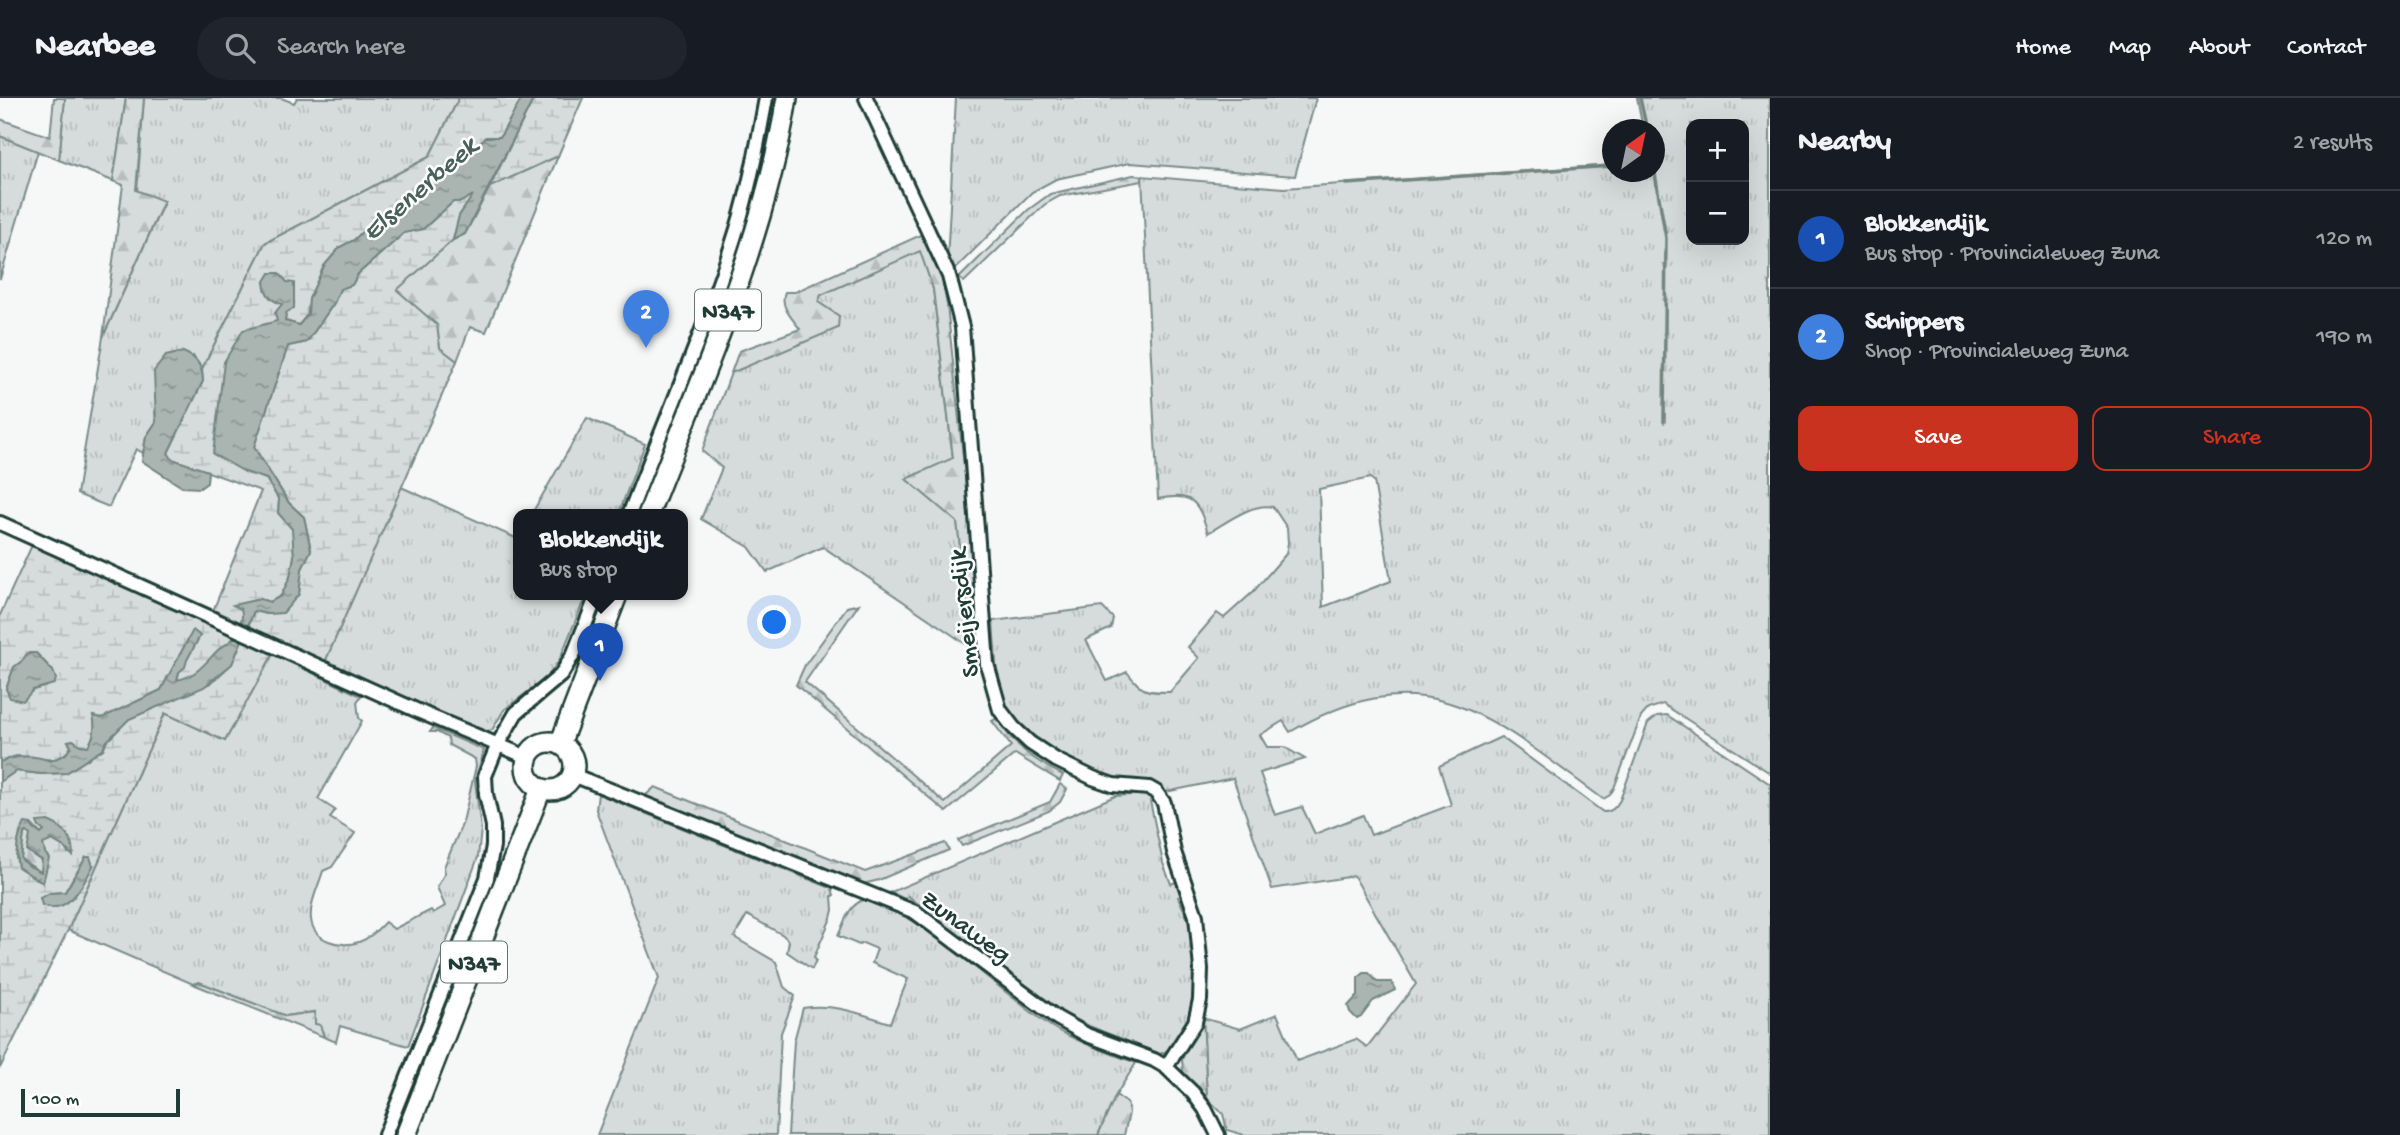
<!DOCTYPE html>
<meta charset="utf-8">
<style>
:root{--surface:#171b24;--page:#20242c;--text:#f1f3f6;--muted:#9ea1a6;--line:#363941;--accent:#c8321e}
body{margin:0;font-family:"Gochi Hand",sans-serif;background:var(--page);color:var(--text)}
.controls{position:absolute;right:21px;top:21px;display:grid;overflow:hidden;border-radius:14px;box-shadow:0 7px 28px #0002}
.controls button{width:63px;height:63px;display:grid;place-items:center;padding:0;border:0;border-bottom:2px solid var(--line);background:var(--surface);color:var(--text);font:35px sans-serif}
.compass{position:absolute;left:1602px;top:21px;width:63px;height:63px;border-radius:50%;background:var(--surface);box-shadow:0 7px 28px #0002;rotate:33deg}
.scale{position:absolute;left:21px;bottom:18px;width:159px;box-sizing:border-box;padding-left:7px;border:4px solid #1f3d34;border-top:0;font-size:19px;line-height:24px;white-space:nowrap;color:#1f3d34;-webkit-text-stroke:5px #fff;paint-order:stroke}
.you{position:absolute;left:775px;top:525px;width:24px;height:24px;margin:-18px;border:5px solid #fff;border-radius:50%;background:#1a73e8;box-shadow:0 0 0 10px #1a73e833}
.badge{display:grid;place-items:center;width:46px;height:46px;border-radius:50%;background:var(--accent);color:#fff;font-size:23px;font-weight:700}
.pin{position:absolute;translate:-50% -58px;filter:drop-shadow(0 2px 4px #0008)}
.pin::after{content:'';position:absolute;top:37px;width:24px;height:21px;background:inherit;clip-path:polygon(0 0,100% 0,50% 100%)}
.popup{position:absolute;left:513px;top:411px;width:175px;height:91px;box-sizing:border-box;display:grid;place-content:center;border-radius:14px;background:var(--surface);filter:drop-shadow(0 2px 5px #0005);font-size:23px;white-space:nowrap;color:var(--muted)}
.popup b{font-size:26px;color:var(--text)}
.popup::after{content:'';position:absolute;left:50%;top:100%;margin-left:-14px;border:14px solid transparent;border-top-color:var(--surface)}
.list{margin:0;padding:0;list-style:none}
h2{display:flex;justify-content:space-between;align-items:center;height:91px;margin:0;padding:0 28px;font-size:30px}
h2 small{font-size:23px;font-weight:400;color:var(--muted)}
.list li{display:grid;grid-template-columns:46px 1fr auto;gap:21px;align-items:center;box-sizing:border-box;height:98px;padding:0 28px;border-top:2px solid var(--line)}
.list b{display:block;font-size:26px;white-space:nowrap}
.list p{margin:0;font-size:23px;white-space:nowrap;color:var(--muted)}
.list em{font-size:23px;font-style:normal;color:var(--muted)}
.actions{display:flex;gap:14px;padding:21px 28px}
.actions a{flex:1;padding:16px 0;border:2px solid var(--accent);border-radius:14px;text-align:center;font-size:24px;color:var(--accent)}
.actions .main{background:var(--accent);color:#fff}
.icon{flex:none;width:38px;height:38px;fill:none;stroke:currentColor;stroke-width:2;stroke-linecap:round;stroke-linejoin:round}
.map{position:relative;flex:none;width:1770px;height:1037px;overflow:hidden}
header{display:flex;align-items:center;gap:42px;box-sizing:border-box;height:98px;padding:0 35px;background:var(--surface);border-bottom:2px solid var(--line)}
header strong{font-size:33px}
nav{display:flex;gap:38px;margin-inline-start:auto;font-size:24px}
.search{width:490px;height:63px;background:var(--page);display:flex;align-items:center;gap:18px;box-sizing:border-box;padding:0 24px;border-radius:38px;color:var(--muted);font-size:26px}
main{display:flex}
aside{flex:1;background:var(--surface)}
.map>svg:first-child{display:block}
.grass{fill:url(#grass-tufts);stroke:#7a8c88;stroke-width:2;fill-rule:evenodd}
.forest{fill:url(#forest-firs);stroke:#7a8c88;stroke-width:2}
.wetland{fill:url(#wetland-marsh);stroke:#7a8c88;stroke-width:2;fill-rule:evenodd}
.water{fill:url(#water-ripples);stroke:#72857f;stroke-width:2;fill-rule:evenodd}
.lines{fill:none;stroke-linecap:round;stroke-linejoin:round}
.stream{stroke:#72857f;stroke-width:3.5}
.street-casing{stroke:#1f3d34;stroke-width:18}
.primary-casing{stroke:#1f3d34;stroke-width:24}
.street{stroke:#fff;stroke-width:12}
.primary{stroke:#fff;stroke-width:19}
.labels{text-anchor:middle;stroke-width:5;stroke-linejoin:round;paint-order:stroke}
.shield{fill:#fff;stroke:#627771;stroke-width:2}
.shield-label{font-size:24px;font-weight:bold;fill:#1f3d34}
.street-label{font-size:26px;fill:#1f3d34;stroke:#fff}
.water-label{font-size:28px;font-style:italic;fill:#49615a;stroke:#fff}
</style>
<header>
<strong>Nearbee</strong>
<div class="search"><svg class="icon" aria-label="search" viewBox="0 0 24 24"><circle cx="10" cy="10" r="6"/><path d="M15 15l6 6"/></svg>Search here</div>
<nav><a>Home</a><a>Map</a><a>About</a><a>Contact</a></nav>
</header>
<main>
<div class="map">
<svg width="1770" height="1037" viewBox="0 0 1770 1037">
<defs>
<pattern id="grass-tufts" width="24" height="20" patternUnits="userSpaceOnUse" patternTransform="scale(1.75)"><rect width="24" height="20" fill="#d6dcdb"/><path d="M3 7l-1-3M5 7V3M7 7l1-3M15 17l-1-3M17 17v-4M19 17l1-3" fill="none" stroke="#b7bebd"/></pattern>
<pattern id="forest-firs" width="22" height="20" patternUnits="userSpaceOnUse" patternTransform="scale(1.75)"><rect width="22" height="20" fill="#d6dcdb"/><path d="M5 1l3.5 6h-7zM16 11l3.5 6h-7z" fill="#b7bebd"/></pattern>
<pattern id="wetland-marsh" width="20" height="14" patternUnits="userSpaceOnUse" patternTransform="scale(1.75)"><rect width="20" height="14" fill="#d6dcdb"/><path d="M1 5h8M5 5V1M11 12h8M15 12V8" fill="none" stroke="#b7bebd"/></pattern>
<pattern id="water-ripples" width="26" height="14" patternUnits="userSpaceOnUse" patternTransform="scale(1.75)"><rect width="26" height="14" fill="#aab5b1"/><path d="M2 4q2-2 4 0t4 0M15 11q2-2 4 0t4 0" fill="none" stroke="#8a9491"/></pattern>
</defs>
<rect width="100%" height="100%" fill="#f6f7f7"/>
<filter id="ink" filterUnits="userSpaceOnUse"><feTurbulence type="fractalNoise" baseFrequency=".0143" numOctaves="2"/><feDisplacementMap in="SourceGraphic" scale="14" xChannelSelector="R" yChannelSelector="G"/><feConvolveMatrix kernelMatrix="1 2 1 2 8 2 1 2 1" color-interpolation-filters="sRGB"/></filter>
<g filter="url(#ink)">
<g class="grass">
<path d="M 65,0 L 126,0 L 113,83 L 59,62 Z"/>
<path d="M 144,0 L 281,0 L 294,5 L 297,0 L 459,0 L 429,59 L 265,145 L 202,271 L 193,258 L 155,314 L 156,324 L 146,339 L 143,355 L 136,351 L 109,409 L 77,396 L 103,239 L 164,104 L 137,93 Z"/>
<path d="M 956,0 L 1316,0 L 1295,78 L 1130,65 L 1056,81 L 1032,94 L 951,175 L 947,163 Z"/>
<path d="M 1637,0 L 1770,0 L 1770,675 L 1663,606 L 1648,611 L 1641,619 L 1614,690 L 1610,697 L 1603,701 C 1492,620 1427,554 1290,634 L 1283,623 L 1260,637 L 1267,649 L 1284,649 L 1305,661 L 1260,675 L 1275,717 L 1302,709 L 1315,736 L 1363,717 L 1371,737 L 1451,707 L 1439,668 L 1501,639 L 1603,714 C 1612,714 1616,709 1620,702 L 1648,625 L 1657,618 L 1667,617 L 1770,686 L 1770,1037 L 1244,1037 L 1227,1032 L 1223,1016 L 1207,1000 L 1203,920 L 1240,931 L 1277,916 L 1297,963 L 1356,941 L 1367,949 L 1416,886 L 1354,778 L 1272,791 L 1233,680 L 1166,694 L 1156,685 L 1097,677 L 1045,651 L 1012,626 L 998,594 L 993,523 L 1102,509 L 1113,520 L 1111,530 L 1086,542 L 1107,583 L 1127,574 C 1143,594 1144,594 1170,594 L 1199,560 L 1188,549 L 1217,515 L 1224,520 L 1253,494 L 1286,456 L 1288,445 L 1287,430 L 1273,409 C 1252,404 1226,425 1208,435 C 1198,403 1193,394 1158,401 L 1142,78 L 1284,90 L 1612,67 L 1612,74 L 1654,74 L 1654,32 L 1643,31 ZM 1691,26 L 1744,26 L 1744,142 L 1691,142 ZM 1370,380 L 1374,383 L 1391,483 L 1323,509 L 1319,391 Z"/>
<path d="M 0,38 L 38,53 L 0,181 Z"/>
<path d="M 920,152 L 933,191 L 953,361 L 906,381 L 957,423 L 973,551 L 823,449 L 767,474 L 749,449 L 701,421 L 722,370 L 702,353 L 731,275 L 806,243 L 839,218 L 818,204 L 821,197 Z"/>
<path d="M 587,320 L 645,346 L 618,417 L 531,417 Z"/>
<path d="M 401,389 L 518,441 L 518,497 L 586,497 L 559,563 L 547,579 L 504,612 L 492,632 L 486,633 L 422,608 L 325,564 Z"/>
<path d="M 273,556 L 361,598 L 357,604 L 359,620 L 362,623 L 318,701 L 335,712 L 330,720 L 355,735 L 332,769 L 323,773 C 319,787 309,806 311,821 C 313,843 340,850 359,844 C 369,841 377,832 385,824 L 394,831 L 431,812 L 433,815 L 445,808 L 437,789 L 445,775 L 444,769 L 463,724 L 476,668 L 475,661 L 449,647 L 448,640 L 437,634 L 430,634 L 433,630 L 484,652 L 475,683 L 481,731 L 478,759 L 408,948 L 340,928 L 336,944 L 324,939 L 320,927 L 315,926 L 314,914 L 286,918 L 199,884 L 193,886 L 68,832 L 165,615 L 225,643 Z"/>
<path d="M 1144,693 L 1154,698 L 1150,703 L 1163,765 L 1171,786 L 1178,783 L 1184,797 L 1178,799 C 1185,813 1191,826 1193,841 C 1197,872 1196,943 1160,956 L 1089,928 L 1054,910 L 908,798 L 904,801 L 891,794 L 1115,698 L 1143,696 Z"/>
<path d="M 598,696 L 828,789 L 831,788 L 834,797 L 832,798 L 833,812 L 831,820 L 814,859 L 816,862 L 812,871 L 787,854 L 789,843 L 783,837 L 747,817 L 734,839 L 776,864 L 784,889 L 795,898 L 781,935 L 776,1037 L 597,1037 L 659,880 L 596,712 Z"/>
<path d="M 863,802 C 920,810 1004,900 1057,932 C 1082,946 1109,955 1136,965 L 1116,997 L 1098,1037 L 788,1037 L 794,943 L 803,910 C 835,905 860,916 890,925 L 908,881 L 872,865 L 877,851 L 863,845 L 859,847 L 838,838 C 844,825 848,808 863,802 Z"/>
</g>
<g class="forest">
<path d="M 54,0 L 65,0 L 59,62 L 0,38 L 0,21 L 50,39 Z"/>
<path d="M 126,0 L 144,0 L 136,92 L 164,103 L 103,239 L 123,87 L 113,83 Z"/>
<path d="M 558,58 L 486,234 L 470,229 L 457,263 L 440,250 L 437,227 L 396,192 L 453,142 L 465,136 L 490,89 Z"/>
<path d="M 1133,77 L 1142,78 L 1142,83 L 1060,98 L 1044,107 L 964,184 L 959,180 L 1028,112 L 1050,96 Z"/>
<path d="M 925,135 L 942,181 L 947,207 L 984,560 L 973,551 L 957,424 L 906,381 L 953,360 L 933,191 L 920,153 L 821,197 L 818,204 L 839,218 L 838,230 L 731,275 L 739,253 L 800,231 C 792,220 779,208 785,194 L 795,194 Z"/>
<path d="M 859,506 L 805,584 L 945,705 L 1011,648 L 992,623 L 997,620 C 1017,650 1031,661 1063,677 L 1060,683 L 1015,656 L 946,714 L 796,587 L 805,567 L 847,509 Z"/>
<path d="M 1060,686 L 1067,691 L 1060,704 L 1049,713 L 962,748 L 958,742 L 1050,704 Z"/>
<path d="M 655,689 L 865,774 L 945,745 L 949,752 L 879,782 L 863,786 L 644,699 Z"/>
<path d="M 27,734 L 31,737 L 34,758 L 42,762 L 42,775 L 21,761 L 24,735 Z"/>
<path d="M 199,884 L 286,918 L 315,914 L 315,926 L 320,927 L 324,939 L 193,886 Z"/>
<path d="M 1203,920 L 1207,1000 L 1183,974 L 1182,961 Z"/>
<path d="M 1116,997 L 1127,1005 L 1129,1015 L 1124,1037 L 1098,1037 Z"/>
</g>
<g class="wetland">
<path d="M 459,0 L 522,0 L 500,39 L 486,39 C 464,59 446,76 419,86 L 418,97 L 381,115 L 354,142 L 340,149 L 324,168 L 309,201 L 308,216 L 299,227 L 285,223 L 286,215 L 282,206 L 277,223 L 245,374 L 266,381 L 279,402 L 278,415 L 293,431 L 294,459 L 290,479 L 281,498 L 270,504 L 260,501 L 235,507 L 242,511 L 243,516 L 240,526 L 213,513 L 261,393 L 172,361 L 168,355 L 203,283 L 202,271 L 265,145 L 429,59 Z"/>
<path d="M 534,0 L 583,0 L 558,58 L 490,89 Z"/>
<path d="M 475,95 L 459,118 L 453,142 L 397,192 L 437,227 L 440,250 L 457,263 L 325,564 L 248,529 L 254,513 L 267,516 L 299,496 L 302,471 L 311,452 L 304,419 L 289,405 L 254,349 L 288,248 L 307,244 L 334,205 L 340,191 L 352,187 L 358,176 L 404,135 L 423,131 L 453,104 Z"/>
<path d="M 32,447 L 235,539 C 215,554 202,577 177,583 L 179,574 L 200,538 L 188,541 L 161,592 L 102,620 L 94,618 C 96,629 95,638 88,648 L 80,647 L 73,642 L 68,643 L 71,649 C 57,670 37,658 17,658 C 11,659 5,662 0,664 L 0,517 ZM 36,555 L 53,573 L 53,586 L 33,592 L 6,591 L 14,569 Z"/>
<path d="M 242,542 L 273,556 L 225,643 L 165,615 L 68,832 L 0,970 L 0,684 L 16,673 L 41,676 L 66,675 L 103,651 L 106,644 L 129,621 L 211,585 L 232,566 ZM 31,726 L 41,736 L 45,733 L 73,755 L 68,755 L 64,749 L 52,742 L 42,746 L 45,755 L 43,785 L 18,769 L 16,759 L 20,734 ZM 93,768 L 74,799 L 50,795 L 65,794 L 74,778 Z"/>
</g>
<g class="water">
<path d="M 522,0 L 534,0 L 465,136 L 453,142 L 459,118 L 473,97 L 461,104 L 453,104 L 423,131 L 404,135 L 358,176 L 352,187 L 340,191 L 334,205 L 307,244 L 288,248 L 254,349 L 289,405 L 304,419 L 311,452 L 302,471 L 299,496 L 283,515 L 267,516 L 254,513 L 232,566 L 204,589 L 129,621 L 106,644 L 103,651 L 66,675 L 41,676 L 16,673 L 0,684 L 0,664 C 18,657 33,657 51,663 L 66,656 L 71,649 L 68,643 L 73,642 L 80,647 L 88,648 C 95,638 96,629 93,618 L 102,620 L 161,592 L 193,532 L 200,538 L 187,562 L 185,569 L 179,574 L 177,582 C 197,578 204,566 218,552 C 223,547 232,544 236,538 C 240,531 244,519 241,511 L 233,507 L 260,501 L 270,504 L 281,498 L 290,479 L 294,459 L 292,431 L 278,415 L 279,402 L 267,381 L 245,374 L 213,356 L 224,264 L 243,232 L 277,223 L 275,215 L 282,206 C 270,202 266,197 264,185 L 270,175 L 279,175 L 287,184 L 294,185 L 294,210 L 286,215 L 285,223 L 299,227 L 308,216 L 309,201 L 324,168 L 340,149 L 354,142 L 381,115 L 417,97 L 419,86 C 446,76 464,59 486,39 L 500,39 Z"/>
<path d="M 183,254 C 198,260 202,268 203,283 L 168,355 L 172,361 L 208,373 L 207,385 L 200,390 L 182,389 L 142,363 L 146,339 L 156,324 L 154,273 L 166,258 Z"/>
<path d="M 27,555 L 36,555 L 53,573 L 56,581 L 54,586 L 33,592 L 23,603 L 10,600 L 6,591 L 14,569 L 23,562 Z"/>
<path d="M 48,723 C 65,730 73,739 73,758 L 64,749 L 52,742 L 43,746 L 45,755 L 49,760 L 43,785 L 18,769 C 15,754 18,738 25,725 L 31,726 L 34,731 L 41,736 L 44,733 L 39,729 L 37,724 ZM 27,734 L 30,737 L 27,753 L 42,762 L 41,774 L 29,768 L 21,761 L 24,735 Z"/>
<path d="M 86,759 L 90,759 L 93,768 C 83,787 68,818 42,807 L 40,800 L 50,795 L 65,794 Z"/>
<path d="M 1364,875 L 1369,875 L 1377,884 L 1392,884 L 1395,892 L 1373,903 L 1361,919 L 1357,921 L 1350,914 L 1348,908 L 1358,897 L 1358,880 Z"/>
</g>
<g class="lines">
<g class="stream">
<path d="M 1640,0 L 1647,32"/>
<path d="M 1654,70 L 1666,140 L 1664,324"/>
<path d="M 1346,86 L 1612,68"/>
</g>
<defs>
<g id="street">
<path d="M 866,0 L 949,178 L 962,229 L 987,566 L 1000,612 L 1013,629 L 1030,645 L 1056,662 L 1093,680 L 1113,687 L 1149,690 L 1156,694 L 1164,705 L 1174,754 L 1196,818 L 1201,871 L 1200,902 L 1195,924 L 1166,969"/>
<path d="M 629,417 C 665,322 707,228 737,131 C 750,88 758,44 766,0"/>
<path d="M 0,425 L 427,617 L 527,659"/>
<path d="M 573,677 L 915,814 L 1057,920 L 1087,937 L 1154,962 L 1166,969 L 1193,995 L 1205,1011 L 1218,1037"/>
<path d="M 385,1037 L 487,780 L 493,748 L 493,728 L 486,696 L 485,678 L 498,646 L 516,615 L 561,577 L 574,555 L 597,497"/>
</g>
<g id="primary">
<path d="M 648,417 C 701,281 764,145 787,0"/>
<circle cx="550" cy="668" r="24"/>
<path d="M 560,646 L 617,497"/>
<path d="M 406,1037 L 541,691"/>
</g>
</defs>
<use href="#street" class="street-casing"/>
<use href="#primary" class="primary-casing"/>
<use href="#street" class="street"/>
<use href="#primary" class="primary"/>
</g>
</g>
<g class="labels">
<g class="shield">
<rect x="695" y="191.5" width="66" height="41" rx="5"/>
<rect x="441" y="843.5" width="66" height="41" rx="5"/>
</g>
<g class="shield-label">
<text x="728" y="220">N347</text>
<text x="474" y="872">N347</text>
</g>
<g class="street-label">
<text transform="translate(962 515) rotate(-96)" y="9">Smeijersdijk</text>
<text transform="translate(967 827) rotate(36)" y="9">Zunaweg</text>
</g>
<g class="water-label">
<text transform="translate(418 89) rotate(-41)" y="10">Elsenerbeek</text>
</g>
</g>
</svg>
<div class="controls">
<button>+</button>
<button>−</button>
</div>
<svg class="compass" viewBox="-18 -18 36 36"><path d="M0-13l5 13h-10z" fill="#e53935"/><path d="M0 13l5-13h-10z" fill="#9ea1a6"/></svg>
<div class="scale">100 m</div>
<div class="you"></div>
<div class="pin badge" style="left:600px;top:583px;background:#1a4fb4">1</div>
<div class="popup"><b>Blokkendijk</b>Bus stop</div>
<div class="pin badge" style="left:646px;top:250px;background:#3f7fe0">2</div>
</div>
<aside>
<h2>Nearby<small>2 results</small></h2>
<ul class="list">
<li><span class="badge" style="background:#1a4fb4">1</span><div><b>Blokkendijk</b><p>Bus stop · Provincialeweg Zuna</p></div><em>120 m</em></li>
<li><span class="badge" style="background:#3f7fe0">2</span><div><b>Schippers</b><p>Shop · Provincialeweg Zuna</p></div><em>190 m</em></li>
</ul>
<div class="actions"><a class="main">Save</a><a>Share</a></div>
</aside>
</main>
